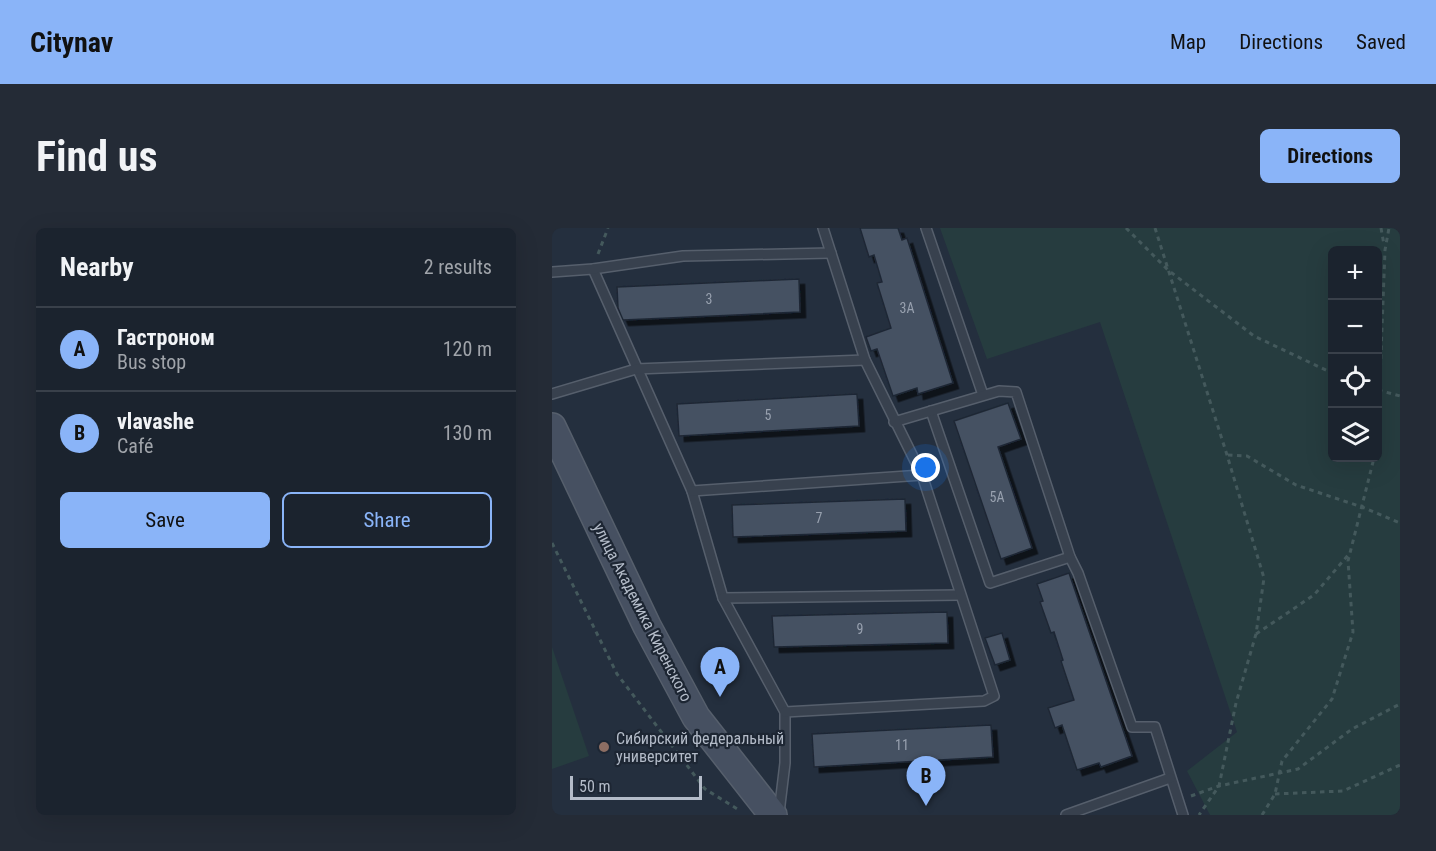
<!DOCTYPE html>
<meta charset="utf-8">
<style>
:root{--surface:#1b232e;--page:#242b36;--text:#f1f3f6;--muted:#a0a4aa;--line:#39404a;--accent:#8ab4f8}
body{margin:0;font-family:"Roboto Condensed",sans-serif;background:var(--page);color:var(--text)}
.controls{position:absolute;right:18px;top:18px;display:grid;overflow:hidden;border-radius:9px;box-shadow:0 6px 24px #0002}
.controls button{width:54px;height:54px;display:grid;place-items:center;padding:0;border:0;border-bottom:2px solid var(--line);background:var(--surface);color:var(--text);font:30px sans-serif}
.scale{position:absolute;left:18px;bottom:15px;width:132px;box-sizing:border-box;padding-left:6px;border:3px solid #b4bcc9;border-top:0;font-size:16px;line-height:21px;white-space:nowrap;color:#b4bcc9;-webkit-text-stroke:4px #1d2633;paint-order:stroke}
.you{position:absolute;left:374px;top:240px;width:21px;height:21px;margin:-15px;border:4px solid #fff;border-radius:50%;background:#1a73e8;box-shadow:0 0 0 9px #1a73e833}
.badge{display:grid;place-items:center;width:39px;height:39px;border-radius:50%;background:var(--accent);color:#111;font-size:20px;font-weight:700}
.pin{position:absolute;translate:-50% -50px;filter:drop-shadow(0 2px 3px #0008)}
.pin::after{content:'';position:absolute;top:32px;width:21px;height:18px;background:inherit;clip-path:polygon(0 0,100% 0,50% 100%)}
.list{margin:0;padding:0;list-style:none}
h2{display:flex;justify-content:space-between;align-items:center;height:78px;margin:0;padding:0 24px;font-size:26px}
h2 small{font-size:20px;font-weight:400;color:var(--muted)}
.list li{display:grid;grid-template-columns:39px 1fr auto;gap:18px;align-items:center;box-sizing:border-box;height:84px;padding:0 24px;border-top:2px solid var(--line)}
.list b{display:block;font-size:22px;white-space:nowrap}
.list p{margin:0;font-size:20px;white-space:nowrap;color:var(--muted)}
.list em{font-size:20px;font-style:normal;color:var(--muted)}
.actions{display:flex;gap:12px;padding:18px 24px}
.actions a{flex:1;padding:14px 0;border:2px solid var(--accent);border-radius:9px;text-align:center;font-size:21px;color:var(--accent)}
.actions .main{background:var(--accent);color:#111}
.icon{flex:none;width:33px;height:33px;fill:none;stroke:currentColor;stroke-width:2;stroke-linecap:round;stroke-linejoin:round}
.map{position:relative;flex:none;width:848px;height:587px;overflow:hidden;border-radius:9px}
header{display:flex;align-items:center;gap:36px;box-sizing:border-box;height:84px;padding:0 30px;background:var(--accent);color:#111}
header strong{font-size:28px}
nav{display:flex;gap:33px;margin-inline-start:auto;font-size:21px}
.intro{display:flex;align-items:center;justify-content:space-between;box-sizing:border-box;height:144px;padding:0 36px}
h1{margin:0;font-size:42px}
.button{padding:15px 27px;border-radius:9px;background:var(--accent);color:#111;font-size:21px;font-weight:700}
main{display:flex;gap:36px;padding:0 36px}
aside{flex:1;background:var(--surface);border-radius:9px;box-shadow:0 6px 24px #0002}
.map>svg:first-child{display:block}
.green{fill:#263c3f;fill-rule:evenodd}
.building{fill:#455162;stroke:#1f2835;stroke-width:1.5;filter:url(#shadow)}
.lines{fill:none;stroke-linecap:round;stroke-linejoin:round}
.lane-casing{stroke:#565f6c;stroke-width:12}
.secondary-casing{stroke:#565f6c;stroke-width:30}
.path{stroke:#44595c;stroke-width:3;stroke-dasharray:4.5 4.5;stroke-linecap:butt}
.lane{stroke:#38414e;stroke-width:9}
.secondary{stroke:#465061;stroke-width:27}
.education-dot{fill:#8d6e63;stroke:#1d2633;stroke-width:2}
.labels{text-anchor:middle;stroke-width:4.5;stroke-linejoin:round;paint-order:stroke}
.number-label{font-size:14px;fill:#98a1af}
.street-label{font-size:16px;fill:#b4bcc9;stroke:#1d2633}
.poi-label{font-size:16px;fill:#b4bcc9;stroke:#1d2633;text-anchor:start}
</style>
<header>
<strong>Citynav</strong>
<nav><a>Map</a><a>Directions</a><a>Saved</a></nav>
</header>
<div class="intro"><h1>Find us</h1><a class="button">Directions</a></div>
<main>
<aside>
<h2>Nearby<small>2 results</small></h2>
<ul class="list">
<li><span class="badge">A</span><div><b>Гастроном</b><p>Bus stop</p></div><em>120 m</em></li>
<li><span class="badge">B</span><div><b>vlavashe</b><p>Café</p></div><em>130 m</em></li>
</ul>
<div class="actions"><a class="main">Save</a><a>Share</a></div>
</aside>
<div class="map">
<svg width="848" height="587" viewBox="0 0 848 587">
<defs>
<filter id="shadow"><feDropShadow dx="5.5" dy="5.5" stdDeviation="0" flood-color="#0009"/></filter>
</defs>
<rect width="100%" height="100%" fill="#242f3e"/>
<g class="green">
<path d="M 388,0 L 848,0 L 848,587 L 658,587 L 635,543 L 685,504 L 548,94 L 435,131 ZM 826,22 L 826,230 L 780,230 L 780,22 Z"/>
<path d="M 0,419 L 37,528 L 0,541 Z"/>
</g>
<g class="building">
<path d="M 308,0 L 346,0 L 350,12 L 355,10 L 401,155 L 366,166 L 365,160 L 341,168 L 325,121 L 319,123 L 314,109 L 339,100 L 325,55 L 330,54 L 322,27 L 317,29 Z"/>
<path d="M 247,51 L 248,84 L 71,92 L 66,80 L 65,59 Z"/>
<path d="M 305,166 L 307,198 L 127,208 L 125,176 Z"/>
<path d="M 456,175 L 469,211 L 446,219 L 480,320 L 449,331 L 402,193 Z"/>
<path d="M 353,271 L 354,303 L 181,309 L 180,277 Z"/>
<path d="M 517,345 L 580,528 L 549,539 L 547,535 L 525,542 L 510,497 L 503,500 L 496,480 L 522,472 L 509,433 L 511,432 L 502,404 L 499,405 L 488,374 L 491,373 L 485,356 Z"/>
<path d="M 395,384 L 396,415 L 222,419 L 220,388 Z"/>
<path d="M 450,405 L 458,432 L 443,437 L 433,410 Z"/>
<path d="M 439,497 L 441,529 L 262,539 L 260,506 Z"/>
</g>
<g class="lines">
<defs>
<g id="lane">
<path d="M 374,0 L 431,167"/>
<path d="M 41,41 L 140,263 L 171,370 L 233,484 L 233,535 L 227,585"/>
<path d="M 0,44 L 41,41 L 131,28 L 279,25"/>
<path d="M 0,166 L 84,141 L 313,132"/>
<path d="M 379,183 L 438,355 L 518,329"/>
<path d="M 342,194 L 447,163 L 464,164 L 518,329 L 526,345 L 580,499 L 603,499 L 631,587"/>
<path d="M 140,263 L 370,247"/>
<path d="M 171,370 L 408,367"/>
<path d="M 233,484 L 432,473 L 442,468 L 370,247 L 313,132 L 271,0"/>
<path d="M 514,587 L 618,550"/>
</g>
<path id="secondary" d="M 0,199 L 95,398 L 144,489 L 221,587"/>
</defs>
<use href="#lane" class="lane-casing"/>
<use href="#secondary" class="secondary-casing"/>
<g class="path">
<path d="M 574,0 L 616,42 L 702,108 L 780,145"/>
<path d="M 603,0 L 675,227 L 712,350 L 704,406 L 684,475 L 667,558 L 647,587"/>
<path d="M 829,0 L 832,17"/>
<path d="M 46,26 L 56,0"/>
<path d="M 826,162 L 848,168"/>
<path d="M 826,203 L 833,22 L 837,0"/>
<path d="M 676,227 L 695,228 L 744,257 L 810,279 L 848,295"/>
<path d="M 0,315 L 65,446 L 153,561 L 187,582"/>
<path d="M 704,406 L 762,367 L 797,326"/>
<path d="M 723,566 L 791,563 L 848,537"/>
<path d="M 639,568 L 667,558 L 746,541 L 800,501 L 848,476"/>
<path d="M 710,587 L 723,566 L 730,533 L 780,471 L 801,404 L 796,333 L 822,230"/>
</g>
<use href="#lane" class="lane"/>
<use href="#secondary" class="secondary"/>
</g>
<circle class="education-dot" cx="52" cy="519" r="6"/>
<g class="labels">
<g class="number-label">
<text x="157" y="76">3</text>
<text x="355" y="85">3А</text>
<text x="216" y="192">5</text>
<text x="445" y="274">5А</text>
<text x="267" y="295">7</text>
<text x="308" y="406">9</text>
<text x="350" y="522">11</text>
</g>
<g class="street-label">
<text transform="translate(91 384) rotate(63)" y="6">улица Академика Киренского</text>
</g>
<g class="poi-label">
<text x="64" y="516">Сибирский федеральный<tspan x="64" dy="18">университет</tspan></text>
</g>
</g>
</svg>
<div class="controls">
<button>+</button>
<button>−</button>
<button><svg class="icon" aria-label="locate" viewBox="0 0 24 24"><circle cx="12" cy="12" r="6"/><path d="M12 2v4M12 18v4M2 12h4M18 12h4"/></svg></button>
<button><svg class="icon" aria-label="layers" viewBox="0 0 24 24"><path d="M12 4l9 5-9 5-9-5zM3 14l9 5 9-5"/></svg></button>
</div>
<div class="scale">50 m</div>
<div class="you"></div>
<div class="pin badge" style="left:168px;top:469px">A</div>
<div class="pin badge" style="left:374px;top:578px">B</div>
</div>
</main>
